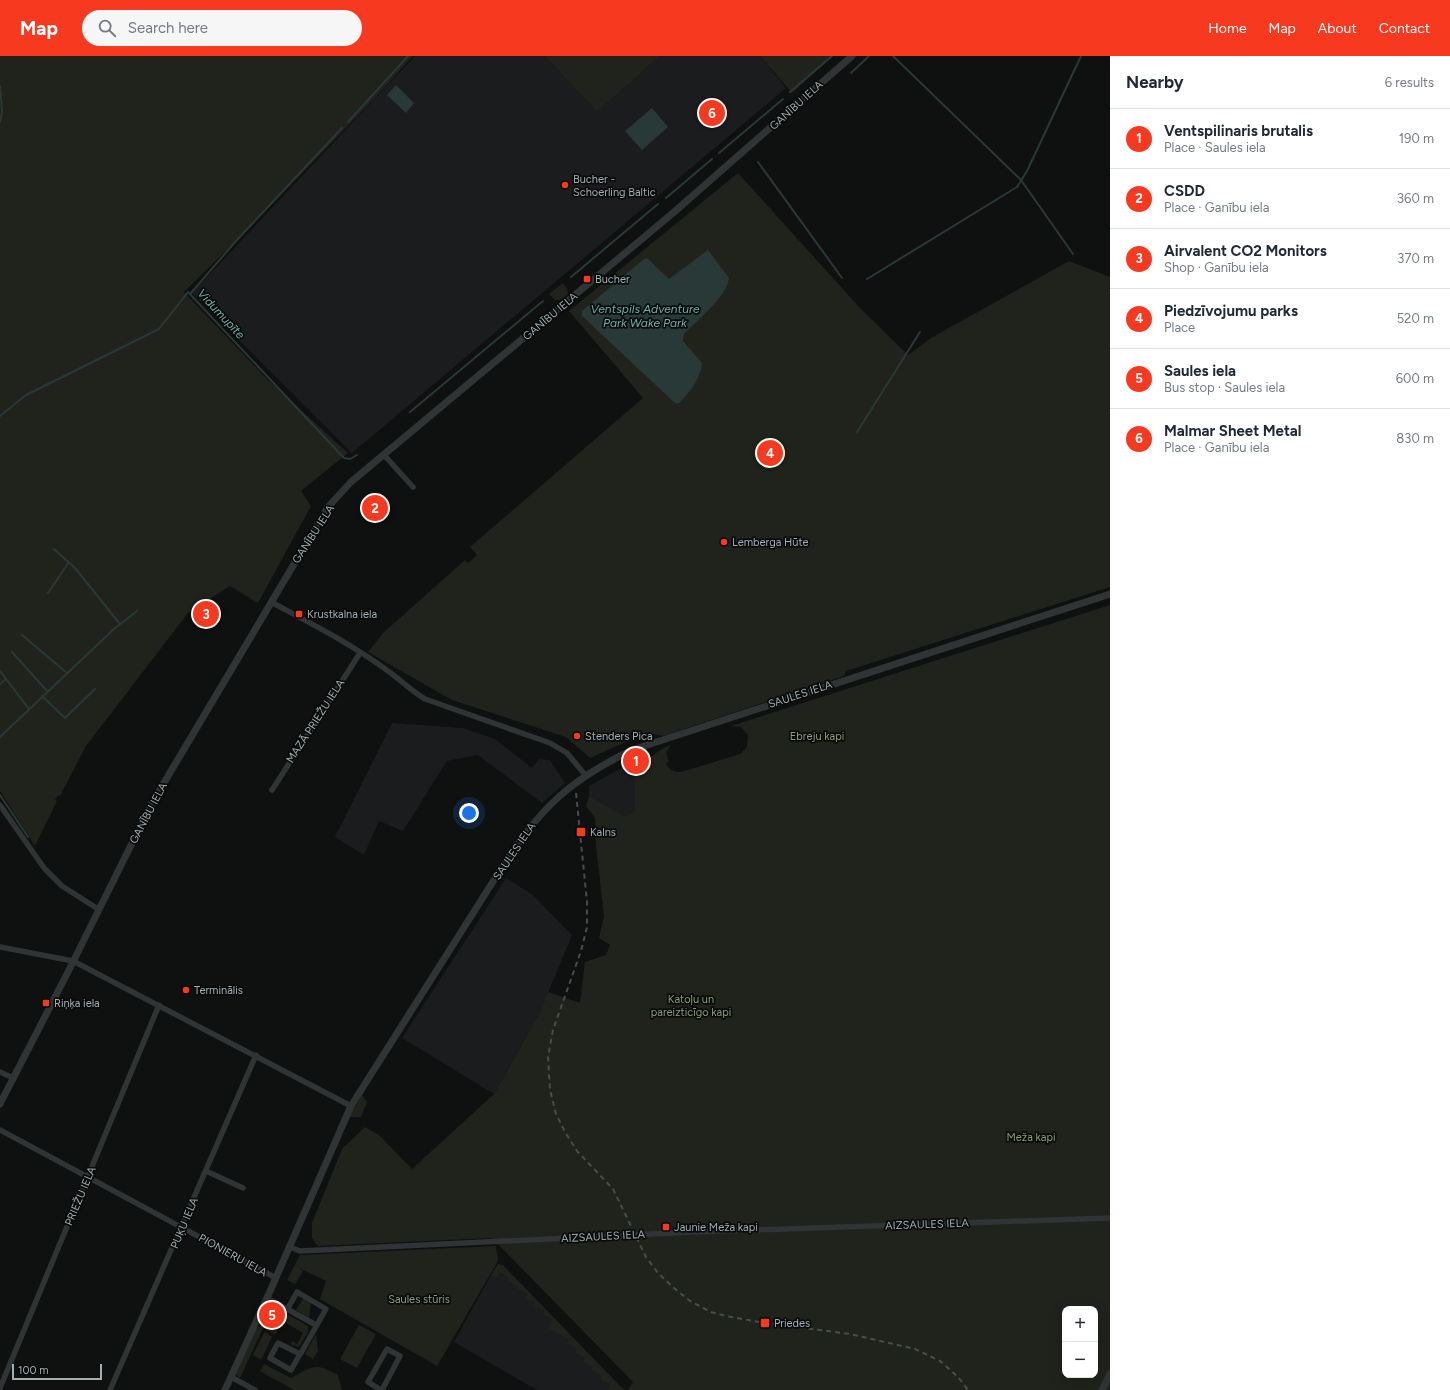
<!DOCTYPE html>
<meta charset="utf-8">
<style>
:root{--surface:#fff;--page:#f6f6f7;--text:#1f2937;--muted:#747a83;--line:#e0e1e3;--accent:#f73920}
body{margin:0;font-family:Figtree,sans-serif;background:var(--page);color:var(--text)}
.controls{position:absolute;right:12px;bottom:12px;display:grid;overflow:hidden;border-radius:8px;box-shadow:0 4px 16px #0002}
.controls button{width:36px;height:36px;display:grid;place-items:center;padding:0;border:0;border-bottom:1px solid var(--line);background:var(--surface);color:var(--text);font:20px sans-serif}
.scale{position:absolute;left:12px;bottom:10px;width:90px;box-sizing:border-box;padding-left:4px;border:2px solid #9fafb2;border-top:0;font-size:11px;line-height:14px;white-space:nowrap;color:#9fafb2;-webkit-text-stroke:3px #0a0b0b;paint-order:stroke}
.you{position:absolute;left:469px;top:757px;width:14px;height:14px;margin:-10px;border:3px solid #fff;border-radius:50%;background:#1a73e8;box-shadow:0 0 0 6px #1a73e833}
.badge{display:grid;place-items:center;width:26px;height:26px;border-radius:50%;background:var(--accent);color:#fff;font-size:13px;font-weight:700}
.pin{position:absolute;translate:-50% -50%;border:2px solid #fff;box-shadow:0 1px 4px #0006}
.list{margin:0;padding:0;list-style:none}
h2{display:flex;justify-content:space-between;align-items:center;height:52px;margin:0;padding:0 16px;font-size:17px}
h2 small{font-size:13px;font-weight:400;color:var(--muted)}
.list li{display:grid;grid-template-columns:26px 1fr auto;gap:12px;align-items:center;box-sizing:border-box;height:60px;padding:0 16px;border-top:1px solid var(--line)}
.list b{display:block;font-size:15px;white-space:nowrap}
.list p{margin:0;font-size:13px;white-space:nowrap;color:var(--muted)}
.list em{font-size:13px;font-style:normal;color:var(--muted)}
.icon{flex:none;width:22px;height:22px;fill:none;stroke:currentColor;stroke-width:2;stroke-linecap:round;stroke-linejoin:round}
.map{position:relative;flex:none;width:1110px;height:1334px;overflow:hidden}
header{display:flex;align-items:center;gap:24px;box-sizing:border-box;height:56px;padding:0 20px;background:var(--accent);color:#fff}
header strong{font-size:19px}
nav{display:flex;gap:22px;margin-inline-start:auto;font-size:14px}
.search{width:280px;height:36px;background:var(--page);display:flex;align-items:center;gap:10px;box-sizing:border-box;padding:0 14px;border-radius:22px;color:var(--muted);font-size:15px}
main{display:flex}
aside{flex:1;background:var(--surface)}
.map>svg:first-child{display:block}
.built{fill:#1b1c1d}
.green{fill:#1f231b;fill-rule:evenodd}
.water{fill:#283937}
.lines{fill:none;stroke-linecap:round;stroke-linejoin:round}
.stream{stroke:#283937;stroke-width:2}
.minor{stroke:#303435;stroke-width:5.5}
.tertiary{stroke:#303435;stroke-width:7}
.rail{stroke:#474d4e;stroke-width:2;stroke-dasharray:5 4;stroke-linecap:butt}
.poi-dot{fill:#f73920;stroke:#0a0b0b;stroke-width:1.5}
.labels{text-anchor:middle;stroke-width:3.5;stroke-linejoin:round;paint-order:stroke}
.street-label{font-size:11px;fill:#9fafb2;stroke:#0a0b0b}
.poi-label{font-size:11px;fill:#9fafb2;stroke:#0a0b0b;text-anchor:start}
.park-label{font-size:11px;fill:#899e75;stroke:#0a0b0b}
.water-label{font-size:12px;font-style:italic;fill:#74afaa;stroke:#0a0b0b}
</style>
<header>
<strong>Map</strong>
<div class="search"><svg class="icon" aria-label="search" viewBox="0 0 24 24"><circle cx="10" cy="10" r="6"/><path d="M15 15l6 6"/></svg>Search here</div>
<nav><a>Home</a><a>Map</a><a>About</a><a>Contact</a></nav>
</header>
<main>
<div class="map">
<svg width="1110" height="1334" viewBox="0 0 1110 1334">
<rect width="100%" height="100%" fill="#0f1010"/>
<g class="built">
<path d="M 415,0 L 545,0 L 597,56 L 660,0 L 760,0 L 786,32 L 352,397 L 192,237 Z"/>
<path d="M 392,667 L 463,672 L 495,683 L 532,712 L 539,703 L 550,704 L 565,727 L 542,747 L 478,699 L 447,705 L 403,775 L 379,765 L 364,799 L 335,781 Z"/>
<path d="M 625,710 L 635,716 L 635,755 L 624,761 L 589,740 L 589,730 Z"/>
<path d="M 506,822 L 533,839 L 572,879 L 541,954 L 494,1038 L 402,982 Z"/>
<path d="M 499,1217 L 510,1222 L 518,1231 L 517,1233 L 527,1238 L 544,1256 L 542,1258 L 552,1264 L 601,1320 L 600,1323 L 610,1329 L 608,1334 L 537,1334 L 454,1286 L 491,1219 L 496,1222 Z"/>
</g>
<g class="green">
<path d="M 0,0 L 413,0 L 375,42 L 250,171 L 184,236 L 267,323 L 348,397 L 301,435 L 311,450 L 258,547 L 230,530 L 188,557 L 86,690 L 60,740 L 58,739 L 55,744 L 57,745 L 35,790 L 0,735 Z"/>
<path d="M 545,0 L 660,0 L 597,56 Z"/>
<path d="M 760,0 L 833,0 L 792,37 Z"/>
<path d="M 738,117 L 860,252 L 908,299 L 931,282 L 1069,205 L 1110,221 L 1110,531 L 846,615 L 844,620 L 663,680 L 646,677 L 590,702 L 566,681 L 452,644 L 368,596 L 383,577 L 465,504 L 468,507 L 477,499 L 470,491 L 643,342 L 569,255 Z"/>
<path d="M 563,227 L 567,233 L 568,238 L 561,244 L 555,244 L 549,238 Z"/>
<path d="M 1110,549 L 1110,1334 L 628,1334 L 633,1326 L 492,1182 L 318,1190 L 312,1182 L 312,1167 L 342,1093 L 365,1071 L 379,1079 L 412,1113 L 494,1038 L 541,954 L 548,936 L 580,947 L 585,906 L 606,899 L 610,889 L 599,882 L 604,860 L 596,790 L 595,762 L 586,750 L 589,740 L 624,760 L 635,755 L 635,716 C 645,705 657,694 671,689 L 666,696 L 669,706 L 666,707 C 669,714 673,716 681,716 L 740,698 L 747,691 L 748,679 L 741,671 L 731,670 ZM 1065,1253 L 1095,1253 L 1095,1319 L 1065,1319 Z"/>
<path d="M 362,1039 L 367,1046 L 361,1061 L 349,1061 Z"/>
<path d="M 496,1190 L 498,1205 L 437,1310 L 320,1243 L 326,1225 L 299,1212 L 303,1215 L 295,1228 L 287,1224 L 300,1199 Z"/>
<path d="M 498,1208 L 503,1209 L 624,1334 L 607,1334 L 610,1329 L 600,1323 L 601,1320 L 591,1314 L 593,1311 L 583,1305 L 585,1302 L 575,1296 L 577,1293 L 567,1287 L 569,1284 L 548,1272 L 552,1264 L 542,1258 L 544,1255 L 534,1250 L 535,1247 L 525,1242 L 527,1238 L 517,1233 L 518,1231 L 508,1225 L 509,1222 L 500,1217 L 496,1222 L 491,1219 Z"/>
<path d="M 304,1241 L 311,1246 L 309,1262 L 296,1254 Z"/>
<path d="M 276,1252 L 308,1270 L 308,1276 L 299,1291 L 290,1288 L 292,1285 L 297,1288 L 303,1277 L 283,1265 L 275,1279 L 266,1273 Z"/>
<path d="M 262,1267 L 265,1268 L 240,1322 L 236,1318 L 256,1274 Z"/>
<path d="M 359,1269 L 376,1278 L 357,1312 L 340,1303 Z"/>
<path d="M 266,1276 L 272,1281 L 261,1304 L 253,1299 L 264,1277 Z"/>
<path d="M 316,1278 L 318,1295 L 313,1303 L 305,1298 Z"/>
<path d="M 264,1308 L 291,1322 C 313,1310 315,1306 338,1319 L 342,1334 L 294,1334 L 260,1315 Z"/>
</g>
<g class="water">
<path d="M 396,29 L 414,47 L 406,57 L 387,39 Z"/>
<path d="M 652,52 L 668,71 L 642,94 L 625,75 Z"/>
<path d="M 708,194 L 729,222 C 727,241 697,264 684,278 L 683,285 L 702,307 C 701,322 689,338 678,348 L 675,347 L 582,260 L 582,255 L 644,203 L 647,202 L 669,223 Z"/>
</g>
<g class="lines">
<g class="stream">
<path d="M 893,0 L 1021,124 L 1073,198"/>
<path d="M 851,17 L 869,0"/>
<path d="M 0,30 L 2,56 L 0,66"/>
<path d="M 790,36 L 832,0"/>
<path d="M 348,66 L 408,0"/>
<path d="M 719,97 L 783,43"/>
<path d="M 758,106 L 842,222"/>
<path d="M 666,142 L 712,103"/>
<path d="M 571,221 L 658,148"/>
<path d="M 867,223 L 1017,131 L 1027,115 L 1081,0"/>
<path d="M 190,238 L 236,185 L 342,72"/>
<path d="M 410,356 L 543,245"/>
<path d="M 0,360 L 26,339 L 159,273 L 188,236 L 344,402 L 350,403 L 357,399"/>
<path d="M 857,376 L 920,276"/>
<path d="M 54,493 L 75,512 L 120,568"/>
<path d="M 48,537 L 69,506"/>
<path d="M 22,579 L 67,617"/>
<path d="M 12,596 L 47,635"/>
<path d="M 0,615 L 29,653"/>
<path d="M 0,628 L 6,623"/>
<path d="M 42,640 L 65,662 L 95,633"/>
<path d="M 0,681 L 114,573 L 137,555"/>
<path d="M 0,739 L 28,781"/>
</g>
<g class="minor">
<path d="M 384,399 L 413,431"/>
<path d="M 271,546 C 310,567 352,588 388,615 C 401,624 411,635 425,643 L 550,687 L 567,697 L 586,720"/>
<path d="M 272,734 L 360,597"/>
<path d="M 0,749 L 44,812 L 62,830 L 98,853"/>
<path d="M 0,891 L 73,905 L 351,1050"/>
<path d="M 0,1016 L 13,1022"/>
<path d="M 0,1074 L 276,1222"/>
<path d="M 206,1115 L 243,1132"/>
<path d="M 290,1191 L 300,1195 L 692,1176 L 1110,1162"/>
<path d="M 267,1242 L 316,1269"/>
<path d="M 288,1252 L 297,1236 L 326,1253 L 301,1297 L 300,1298 L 291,1314 L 270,1302 L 278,1287 L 300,1298"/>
<path d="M 231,1321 L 255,1334"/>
<path d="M 0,1332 L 159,949"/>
<path d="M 110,1334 L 256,999"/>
<path d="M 381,1334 L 368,1326 L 387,1293 L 400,1300 L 382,1334"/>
</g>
<g class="tertiary">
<path d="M 0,1048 L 70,912 L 152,747 L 328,451 L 351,426 L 673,157 L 852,0"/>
<path d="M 225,1334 L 271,1233 L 351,1050 L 506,805 C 542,750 572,723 632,694 L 1110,538"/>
<path d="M 1102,1334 L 1110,1318"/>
</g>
<path class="rail" d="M 576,737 L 587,846 L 587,871 L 581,895 L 553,974 L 548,1001 L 550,1034 L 556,1058 L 565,1076 L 577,1095 L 613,1133 L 646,1201 L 658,1217 L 674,1232 L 690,1245 L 711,1256 L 726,1260 L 759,1266 L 850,1278 L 915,1293 L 940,1305 L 958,1321 L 968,1334"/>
</g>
<g class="poi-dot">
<circle cx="565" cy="129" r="4"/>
<rect x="583" y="219" width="8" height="8" rx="2"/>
<circle cx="724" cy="486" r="4"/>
<rect x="295" y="554" width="8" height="8" rx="2"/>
<circle cx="577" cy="680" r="4"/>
<rect x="576" y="771" width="10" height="10" rx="2"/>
<circle cx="186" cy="934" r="4"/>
<rect x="42" y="943" width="8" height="8" rx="2"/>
<rect x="662" y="1167" width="8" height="8" rx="2"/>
<rect x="760" y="1262" width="10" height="10" rx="2"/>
</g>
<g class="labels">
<g class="street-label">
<text transform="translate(796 49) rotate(-42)" y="4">GANĪBU IELA</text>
<text transform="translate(550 260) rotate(-40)" y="4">GANĪBU IELA</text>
<text transform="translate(313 478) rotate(-57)" y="4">GANĪBU IELA</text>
<text transform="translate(800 638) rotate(-18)" y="4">SAULES IELA</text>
<text transform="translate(315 665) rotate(-57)" y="4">MAZĀ PRIEŽU IELA</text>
<text transform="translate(148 757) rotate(-62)" y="4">GANĪBU IELA</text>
<text transform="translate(514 795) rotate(-56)" y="4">SAULES IELA</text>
<text transform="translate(80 1140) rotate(-67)" y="4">PRIEŽU IELA</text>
<text transform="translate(184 1167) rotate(-67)" y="4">PUĶU IELA</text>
<text transform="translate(927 1168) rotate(-2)" y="4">AIZSAULES IELA</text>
<text transform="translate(603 1180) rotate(-3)" y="4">AIZSAULES IELA</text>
<text transform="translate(233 1199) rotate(29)" y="4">PIONIERU IELA</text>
</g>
<g class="poi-label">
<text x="573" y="127">Bucher -<tspan x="573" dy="13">Schoerling Baltic</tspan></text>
<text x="595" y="227">Bucher</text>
<text x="732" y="490">Lemberga Hūte</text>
<text x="307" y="562">Krustkalna iela</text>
<text x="585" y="684">Stenders Pica</text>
<text x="590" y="780">Kalns</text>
<text x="194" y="938">Terminālis</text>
<text x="54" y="951">Riņķa iela</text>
<text x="674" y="1175">Jaunie Meža kapi</text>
<text x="774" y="1271">Priedes</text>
</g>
<g class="park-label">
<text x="817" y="684">Ebreju kapi</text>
<text x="691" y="947">Katoļu un<tspan x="691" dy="13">pareizticīgo kapi</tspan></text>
<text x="1031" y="1085">Meža kapi</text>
<text x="419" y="1247">Saules stūris</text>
</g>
<g class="water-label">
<text x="645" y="257">Ventspils Adventure<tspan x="645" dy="14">Park Wake Park</tspan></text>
<text transform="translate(221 258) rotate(47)" y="4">Vidumupīte</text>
</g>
</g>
</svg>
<div class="controls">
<button>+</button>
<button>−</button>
</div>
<div class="scale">100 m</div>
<div class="you"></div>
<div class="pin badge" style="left:636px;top:705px">1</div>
<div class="pin badge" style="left:375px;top:452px">2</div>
<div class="pin badge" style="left:206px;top:558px">3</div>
<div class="pin badge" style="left:770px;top:397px">4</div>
<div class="pin badge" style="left:272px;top:1259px">5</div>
<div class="pin badge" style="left:712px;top:57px">6</div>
</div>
<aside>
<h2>Nearby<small>6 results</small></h2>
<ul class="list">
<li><span class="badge">1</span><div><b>Ventspilinaris brutalis</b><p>Place · Saules iela</p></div><em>190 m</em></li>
<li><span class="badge">2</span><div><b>CSDD</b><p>Place · Ganību iela</p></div><em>360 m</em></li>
<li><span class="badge">3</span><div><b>Airvalent CO2 Monitors</b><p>Shop · Ganību iela</p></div><em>370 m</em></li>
<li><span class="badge">4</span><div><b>Piedzīvojumu parks</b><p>Place</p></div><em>520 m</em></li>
<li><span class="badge">5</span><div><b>Saules iela</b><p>Bus stop · Saules iela</p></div><em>600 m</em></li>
<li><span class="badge">6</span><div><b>Malmar Sheet Metal</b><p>Place · Ganību iela</p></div><em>830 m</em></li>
</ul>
</aside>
</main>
